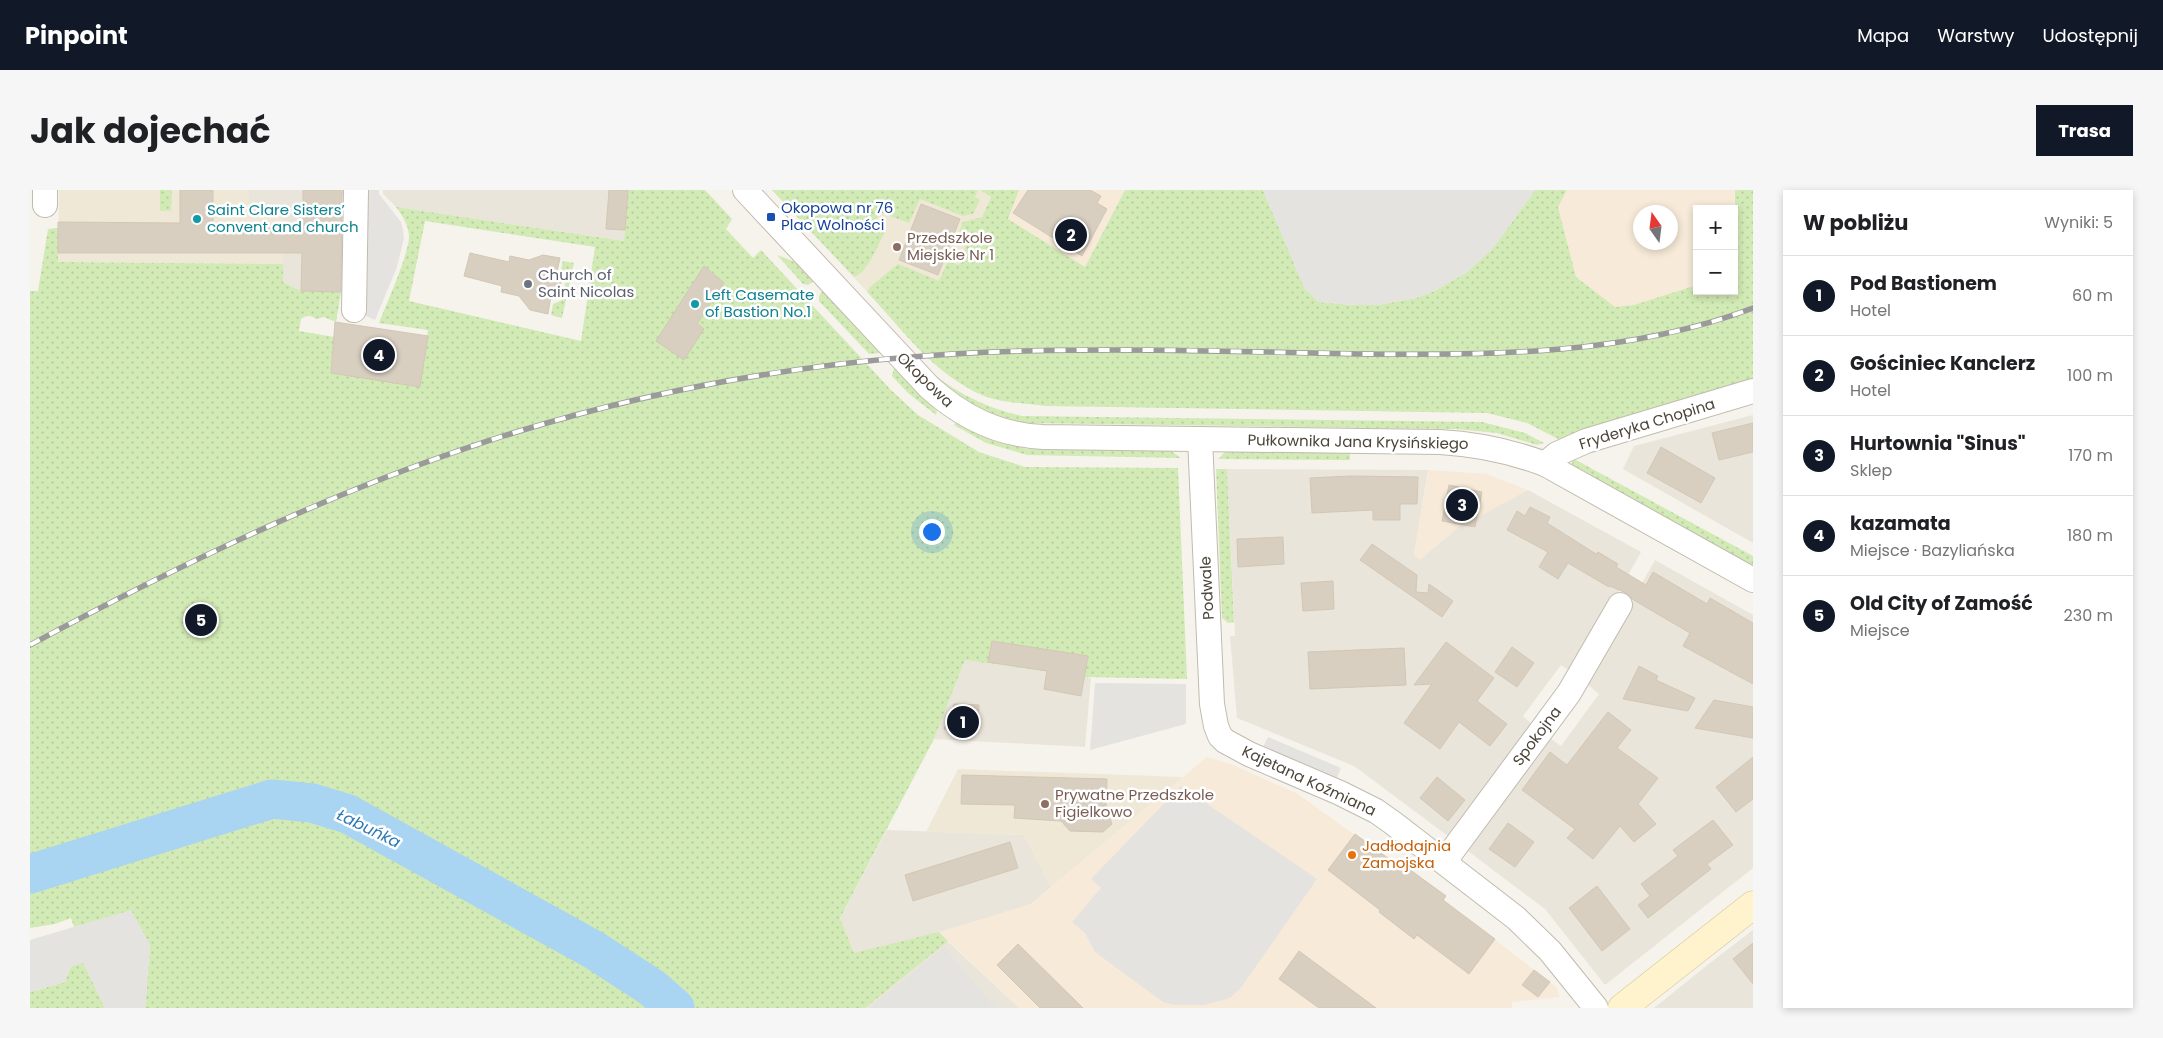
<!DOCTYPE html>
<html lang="pl">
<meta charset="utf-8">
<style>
:root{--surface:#fff;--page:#f6f6f6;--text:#202124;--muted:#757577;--line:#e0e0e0;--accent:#111827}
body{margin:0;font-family:Poppins,sans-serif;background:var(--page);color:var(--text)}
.controls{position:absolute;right:15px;top:15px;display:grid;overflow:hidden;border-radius:0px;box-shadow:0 2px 8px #0003}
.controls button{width:45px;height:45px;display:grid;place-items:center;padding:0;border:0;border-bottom:1px solid var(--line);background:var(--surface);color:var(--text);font:25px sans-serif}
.compass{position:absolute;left:1603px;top:15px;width:45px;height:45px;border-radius:50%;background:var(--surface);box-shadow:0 2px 8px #0003;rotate:346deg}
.you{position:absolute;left:901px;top:341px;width:18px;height:18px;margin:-12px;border:4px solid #fff;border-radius:50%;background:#1a73e8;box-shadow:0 0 0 8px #1a73e833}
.badge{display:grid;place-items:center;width:32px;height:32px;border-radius:50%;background:var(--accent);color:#fff;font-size:16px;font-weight:700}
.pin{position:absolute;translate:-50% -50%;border:2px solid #fff;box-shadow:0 1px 5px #0006}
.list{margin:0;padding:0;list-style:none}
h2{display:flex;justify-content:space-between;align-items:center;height:65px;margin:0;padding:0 20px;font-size:21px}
h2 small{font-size:16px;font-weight:400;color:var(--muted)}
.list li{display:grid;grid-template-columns:32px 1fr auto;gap:15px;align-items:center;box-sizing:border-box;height:80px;padding:0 20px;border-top:1px solid var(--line)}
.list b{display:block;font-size:19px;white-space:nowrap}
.list p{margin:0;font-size:16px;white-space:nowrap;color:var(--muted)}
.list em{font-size:16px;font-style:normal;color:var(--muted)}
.map{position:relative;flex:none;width:1723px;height:818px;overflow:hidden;border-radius:0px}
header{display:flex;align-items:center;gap:30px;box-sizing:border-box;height:70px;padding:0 25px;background:var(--accent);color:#fff}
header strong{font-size:24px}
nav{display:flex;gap:28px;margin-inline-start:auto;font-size:18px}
.intro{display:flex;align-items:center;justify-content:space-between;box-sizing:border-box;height:120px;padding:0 30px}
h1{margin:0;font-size:35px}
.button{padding:12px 22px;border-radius:0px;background:var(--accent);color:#fff;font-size:18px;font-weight:700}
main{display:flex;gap:30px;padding:0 30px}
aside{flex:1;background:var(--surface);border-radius:0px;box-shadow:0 2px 8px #0003}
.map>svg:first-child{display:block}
.residential{fill:#eae5da}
.commercial{fill:#f7ead8;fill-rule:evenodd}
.education{fill:#efe8d6}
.grass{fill:url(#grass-dots);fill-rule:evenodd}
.parking{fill:#e5e3e0}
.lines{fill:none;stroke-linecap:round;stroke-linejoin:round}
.river{stroke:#a9d4f2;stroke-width:39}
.building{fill:#d8cfc1;stroke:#d3c7b4}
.street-casing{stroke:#c2bbae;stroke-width:26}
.secondary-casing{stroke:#d6c79b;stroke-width:29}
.street{stroke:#fff;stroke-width:24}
.secondary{stroke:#fff3cd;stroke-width:28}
.rail-casing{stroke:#9a9a9a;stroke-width:5.5}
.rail{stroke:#fff;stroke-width:4;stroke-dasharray:11;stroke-linecap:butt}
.transit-dot{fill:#1a4fb4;stroke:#fff;stroke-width:2}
.culture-dot{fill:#0f9aa8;stroke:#fff;stroke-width:2}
.education-dot{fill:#8d6e63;stroke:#fff;stroke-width:2}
.worship-dot{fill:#6b7280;stroke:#fff;stroke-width:2}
.food-dot{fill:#e8710a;stroke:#fff;stroke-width:2}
.labels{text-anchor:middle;stroke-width:5;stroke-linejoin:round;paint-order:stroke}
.transit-label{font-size:15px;fill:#164399;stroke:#fff;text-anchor:start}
.culture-label{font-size:15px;fill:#0d838f;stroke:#fff;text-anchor:start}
.education-label{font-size:15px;fill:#785e54;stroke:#fff;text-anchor:start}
.worship-label{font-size:15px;fill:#5b616d;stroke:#fff;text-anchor:start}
.street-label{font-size:15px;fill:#4b4439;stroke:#fff}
.food-label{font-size:15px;fill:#c56008;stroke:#fff;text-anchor:start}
.water-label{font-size:16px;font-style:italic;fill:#2e7ab2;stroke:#fff}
</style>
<header>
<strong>Pinpoint</strong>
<nav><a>Mapa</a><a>Warstwy</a><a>Udostępnij</a></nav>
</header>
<div class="intro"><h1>Jak dojechać</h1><a class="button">Trasa</a></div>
<main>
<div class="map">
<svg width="1723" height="818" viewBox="0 0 1723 818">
<defs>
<pattern id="grass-dots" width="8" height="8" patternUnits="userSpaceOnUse" patternTransform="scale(1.25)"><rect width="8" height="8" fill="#d2eab5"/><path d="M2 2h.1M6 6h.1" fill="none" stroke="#b6ca9c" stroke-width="1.8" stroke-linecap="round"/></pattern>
</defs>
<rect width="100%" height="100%" fill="#f6f3ec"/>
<g class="residential">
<path d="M 219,0 L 313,0 L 311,102 L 271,101 L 253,92 L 253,21 L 218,21 Z"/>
<path d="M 353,0 L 598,0 L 594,51 L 366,17 L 353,4 Z"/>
<path d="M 1723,225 L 1723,353 L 1593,279 L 1604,256 Z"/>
<path d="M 1197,279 L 1398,280 L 1384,365 L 1431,335 L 1498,300 L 1611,362 L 1543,483 L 1531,475 L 1493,526 L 1502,534 L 1418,646 L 1324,576 L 1207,528 L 1200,446 L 1205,446 Z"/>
<path d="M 1625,370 L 1723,425 L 1723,678 L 1575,795 L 1515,719 L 1438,661 L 1521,549 L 1531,556 L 1569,504 L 1556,493 Z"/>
<path d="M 935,470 L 1061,488 L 1055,557 L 904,549 Z"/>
<path d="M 857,640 L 994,645 L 1021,697 L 1001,714 L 909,743 L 989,818 L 762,818 L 732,782 L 824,763 L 810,728 Z"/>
<path d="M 1723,740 L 1723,818 L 1624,818 L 1680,773 Z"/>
</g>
<g class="commercial">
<path d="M 989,0 L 1095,0 L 1055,77 L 978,29 Z"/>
<path d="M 1537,0 L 1705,0 L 1704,19 L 1667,19 L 1667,95 L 1604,115 L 1585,117 L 1546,87 L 1528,17 ZM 1610,22 L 1640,22 L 1640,52 L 1610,52 Z"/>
<path d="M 1398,280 L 1456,284 L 1498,300 L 1447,328 L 1445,338 L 1431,335 L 1390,370 L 1384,365 Z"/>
<path d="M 1177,567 L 1201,574 L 1268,604 L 1376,682 L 1379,679 L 1416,706 L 1413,710 L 1520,792 L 1527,798 L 1530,807 L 1482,812 L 1482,818 L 989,818 L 909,742 L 1001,714 Z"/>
</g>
<g class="education">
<path d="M 29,0 L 219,0 L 219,21 L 253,21 L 253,74 L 28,72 Z"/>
<path d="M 742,0 L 950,0 L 961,6 L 910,125 L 861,127 Z"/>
<path d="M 928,579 L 1153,587 L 1021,697 L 994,645 L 896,642 Z"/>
</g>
<g class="grass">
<path d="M 130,0 L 142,0 L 141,21 L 130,21 Z"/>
<path d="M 598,0 L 675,0 L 702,29 L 696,39 L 723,68 L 731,60 L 861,200 L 888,225 L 949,262 L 995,277 L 1148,278 L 1157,489 L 1054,487 L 935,470 L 904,549 L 810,728 L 824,763 L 909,742 L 918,751 L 835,818 L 115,818 L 120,755 L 101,721 L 44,737 L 41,728 L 25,734 L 0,738 L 0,101 L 8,101 L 18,39 L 28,38 L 28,72 L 253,74 L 253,92 L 271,101 L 311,102 L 306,132 L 294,127 L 286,129 C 281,125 276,125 271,129 L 269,141 L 304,147 L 301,183 L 390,196 L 398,140 L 349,133 C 356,115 380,62 379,45 C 378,34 372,25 366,17 L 594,51 ZM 395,31 L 565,57 L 551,151 L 379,111 Z"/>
<path d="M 742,0 L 948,0 L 945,7 L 950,10 L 943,24 L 933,26 L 890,9 L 879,33 L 849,22 L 843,37 L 855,42 C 847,56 839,81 824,87 Z"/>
<path d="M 950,0 L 989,0 L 978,29 L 1055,77 L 1095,0 L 1233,0 L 1275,99 L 1289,112 L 1324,115 L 1347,115 L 1386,108 L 1404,101 L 1437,82 L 1463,58 L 1505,0 L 1537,0 L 1528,17 L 1546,87 L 1585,117 L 1604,115 L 1667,95 L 1667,101 L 1704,101 L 1705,0 L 1723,0 L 1723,189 L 1530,250 L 1497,233 L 1457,223 L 1015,216 C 996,213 972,213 954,206 C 903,184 874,141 837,102 L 840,97 L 868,74 L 909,91 L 918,71 L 929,75 L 936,57 L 925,53 L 933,32 L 952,27 L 961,7 Z"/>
<path d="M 747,65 L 768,73 L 784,91 L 778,95 L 773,94 Z"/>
<path d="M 533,71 L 544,73 L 532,128 L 521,125 L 523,114 L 532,110 L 535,94 L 530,84 Z"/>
<path d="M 793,100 L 850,163 L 839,164 L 789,111 L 789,106 Z"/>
<path d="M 864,178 L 907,221 L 906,225 L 878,203 L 862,186 Z"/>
<path d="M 905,185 C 930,205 960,219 992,226 L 1452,232 L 1495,243 L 1514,253 L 1507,255 L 1467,243 L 1426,239 L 994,233 C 960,225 929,211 905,185 Z"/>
<path d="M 926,232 L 957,248 L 997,259 L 1141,261 L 1151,268 L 997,265 L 956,253 L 924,235 Z"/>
<path d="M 1196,261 L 1320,262 L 1320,270 L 1188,269 Z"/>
<path d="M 1544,269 L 1723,366 L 1723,376 L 1541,275 Z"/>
<path d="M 1186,279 L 1197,279 L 1204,432 L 1198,433 L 1192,428 Z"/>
<path d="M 53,772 L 75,818 L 0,818 L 0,802 L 35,792 L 40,777 Z"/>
</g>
<g class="parking">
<path d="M 326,0 L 349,0 L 349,4 L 371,32 L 373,40 L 374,48 L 367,77 L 345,130 L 324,120 Z"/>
<path d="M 1233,0 L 1505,0 L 1463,58 L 1437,82 L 1404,101 L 1386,108 L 1347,115 L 1324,115 L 1289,112 L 1275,99 Z"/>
<path d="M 1065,493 L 1156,494 L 1156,534 L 1060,560 Z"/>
<path d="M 1238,547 L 1311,578 L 1306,590 L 1233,557 Z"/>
<path d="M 1151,596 L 1287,689 L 1210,799 L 1200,808 L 1174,815 L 1145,815 L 1133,812 L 1065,762 L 1055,743 L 1042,732 L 1071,698 L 1061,689 Z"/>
<path d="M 101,720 L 120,755 L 115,818 L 75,818 L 53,773 L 40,777 L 35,792 L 0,802 L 0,750 Z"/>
<path d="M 914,757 L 965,818 L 840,818 Z"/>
</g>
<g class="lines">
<path class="river" d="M 0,684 L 242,609 L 282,613 L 318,624 L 564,760 L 621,797 L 645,818"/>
</g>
<g class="building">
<path d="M 150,0 L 183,0 L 183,34 L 189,33 L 189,38 L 273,38 L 273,0 L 312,0 L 311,102 L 271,101 L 272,63 L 28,63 L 28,32 L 150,33 Z"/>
<path d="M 579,0 L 598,0 L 595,40 L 576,39 Z"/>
<path d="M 998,0 L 1060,0 L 1071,6 L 1067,13 L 1077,19 L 1052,66 L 983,23 Z"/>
<path d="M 891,14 L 930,29 L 908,85 L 869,70 Z"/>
<path d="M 440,63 L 479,72 L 480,66 L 499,70 L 513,65 L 530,68 L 526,86 L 531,93 L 528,102 L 521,106 L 518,124 L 500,120 L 489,106 L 471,102 L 472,96 L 434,86 Z"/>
<path d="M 674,76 L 694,93 L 667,134 L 674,139 L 654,170 L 626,151 Z"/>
<path d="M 305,132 L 398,146 L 390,197 L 301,183 Z"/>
<path d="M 1723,233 L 1723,262 L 1689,270 L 1682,243 Z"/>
<path d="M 1631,257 L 1685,288 L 1671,313 L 1617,283 Z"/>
<path d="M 1321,286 L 1388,287 L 1387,314 L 1370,314 L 1370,330 L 1343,330 L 1343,320 L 1282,323 L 1280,288 Z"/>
<path d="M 1419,295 L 1452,302 L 1445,337 L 1412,331 Z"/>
<path d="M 1500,317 L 1520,327 L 1517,333 L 1566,364 L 1568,362 L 1588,374 L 1586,377 L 1616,395 L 1623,382 L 1677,414 L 1680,408 L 1723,433 L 1723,494 L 1653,456 L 1660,443 L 1602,409 L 1596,403 L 1580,396 L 1579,397 L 1538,373 L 1528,389 L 1509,377 L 1518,362 L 1477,340 L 1487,321 L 1495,326 Z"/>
<path d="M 1253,347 L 1254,374 L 1208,377 L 1207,349 Z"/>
<path d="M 1342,354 L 1387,385 L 1386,402 L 1398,403 L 1399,394 L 1423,411 L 1412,427 L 1330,370 Z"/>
<path d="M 1303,391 L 1304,419 L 1273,421 L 1271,393 Z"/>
<path d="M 962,451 L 1058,466 L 1051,506 L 1014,499 L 1017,481 L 958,472 Z"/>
<path d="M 1416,452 L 1464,488 L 1447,511 L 1477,534 L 1460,556 L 1429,532 L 1410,559 L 1374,533 L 1402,494 L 1384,495 Z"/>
<path d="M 1482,457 L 1504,473 L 1487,497 L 1465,482 Z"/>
<path d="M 1374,458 L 1376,495 L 1280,499 L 1278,462 Z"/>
<path d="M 1609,476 L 1628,486 L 1626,490 L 1665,508 L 1658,521 L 1593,509 Z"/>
<path d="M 1684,510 L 1723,517 L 1723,548 L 1665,538 Z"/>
<path d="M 924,514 L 949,515 L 948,542 L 914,539 Z"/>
<path d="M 1578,522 L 1601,540 L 1587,558 L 1628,588 L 1608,614 L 1626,634 L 1604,652 L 1590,636 L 1563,669 L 1537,648 L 1545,639 L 1492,600 L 1520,562 L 1537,575 Z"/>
<path d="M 1723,567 L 1723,609 L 1706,622 L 1686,597 Z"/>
<path d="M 932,585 L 1077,589 L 1076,618 L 1082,634 L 1073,642 L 1040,641 L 1031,631 L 984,628 L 985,615 L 931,614 Z"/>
<path d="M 1407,587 L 1435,610 L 1418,631 L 1390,608 Z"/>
<path d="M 1683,630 L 1703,655 L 1677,674 L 1681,679 L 1618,728 L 1608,715 L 1620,706 L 1611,694 L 1648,666 L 1643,660 Z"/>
<path d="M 1478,633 L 1504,652 L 1485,677 L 1459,659 Z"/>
<path d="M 1325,644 L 1377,682 L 1379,679 L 1416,706 L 1413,710 L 1465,749 L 1439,784 L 1387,745 L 1384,749 L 1349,722 L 1350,720 L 1298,680 Z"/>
<path d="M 980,652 L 988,678 L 883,711 L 875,685 Z"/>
<path d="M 1567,696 L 1600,739 L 1572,761 L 1539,718 Z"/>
<path d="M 1723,753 L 1723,794 L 1703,769 Z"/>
<path d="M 988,754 L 1053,818 L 1010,818 L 967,775 Z"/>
<path d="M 1269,761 L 1346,818 L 1289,818 L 1249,789 Z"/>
<path d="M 1504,780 L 1520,792 L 1508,807 L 1492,795 Z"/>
</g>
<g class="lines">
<defs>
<g id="street">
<path d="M 715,0 L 899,197 C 932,227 968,245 1013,247 L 1410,252 C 1447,254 1480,261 1515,274 L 1723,390"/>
<path d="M 15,15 L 15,0"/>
<path d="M 324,120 L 326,0"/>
<path d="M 1170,249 L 1182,514 L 1186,536 L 1190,546 L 1195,551 L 1219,564 L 1310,603 L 1346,621 L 1363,633 L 1486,728 L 1520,761 L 1566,818"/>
<path d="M 1515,274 L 1527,264 L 1556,251 L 1723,201"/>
<path d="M 1414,672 L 1539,503 L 1590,415"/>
</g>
<path id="secondary" d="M 1592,818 L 1723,715"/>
</defs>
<use href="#street" class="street-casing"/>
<use href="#secondary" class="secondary-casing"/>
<use href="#street" class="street"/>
<use href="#secondary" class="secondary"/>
<defs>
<path id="rail" d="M 0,455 C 154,372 315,295 483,243 C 649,192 821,165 994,161 C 1108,158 1221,162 1334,164 C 1466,165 1598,165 1723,118"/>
</defs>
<use href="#rail" class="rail-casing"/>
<use href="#rail" class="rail"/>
</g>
<rect class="transit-dot" x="736" y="22" width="10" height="10" rx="2.5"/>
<g class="culture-dot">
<circle cx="167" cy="29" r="5"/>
<circle cx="665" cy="114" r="5"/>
</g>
<g class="education-dot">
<circle cx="867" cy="57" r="5"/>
<circle cx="1015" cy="614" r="5"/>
</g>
<circle class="worship-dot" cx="498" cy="94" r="5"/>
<circle class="food-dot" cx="1322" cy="665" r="5"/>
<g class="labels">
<g class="transit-label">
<text x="751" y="23">Okopowa nr 76<tspan x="751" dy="17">Plac Wolności</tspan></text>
</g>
<g class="culture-label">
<text x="177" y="25">Saint Clare Sisters’<tspan x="177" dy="17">convent and church</tspan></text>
<text x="675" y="110">Left Casemate<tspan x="675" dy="17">of Bastion No.1</tspan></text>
</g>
<g class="education-label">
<text x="877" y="53">Przedszkole<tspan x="877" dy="17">Miejskie Nr 1</tspan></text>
<text x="1025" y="610">Prywatne Przedszkole<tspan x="1025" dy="17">Figielkowo</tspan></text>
</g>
<g class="worship-label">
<text x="508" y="90">Church of<tspan x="508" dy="17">Saint Nicolas</tspan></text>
</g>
<g class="street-label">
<text transform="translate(895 190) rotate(44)" y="5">Okopowa</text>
<text transform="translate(1617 234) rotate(-17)" y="5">Fryderyka Chopina</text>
<text transform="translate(1328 252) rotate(1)" y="5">Pułkownika Jana Krysińskiego</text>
<text transform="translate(1177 398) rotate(-93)" y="5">Podwale</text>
<text transform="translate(1507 546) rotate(-53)" y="5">Spokojna</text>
<text transform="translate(1279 591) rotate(25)" y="5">Kajetana Koźmiana</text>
</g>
<g class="food-label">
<text x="1332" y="661">Jadłodajnia<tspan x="1332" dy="17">Zamojska</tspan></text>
</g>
<g class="water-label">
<text transform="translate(339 638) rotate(26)" y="6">Łabuńka</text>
</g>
</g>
</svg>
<div class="controls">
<button>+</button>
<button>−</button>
</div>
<svg class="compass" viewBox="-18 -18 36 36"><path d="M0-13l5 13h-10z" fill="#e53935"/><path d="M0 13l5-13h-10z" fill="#757577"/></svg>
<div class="you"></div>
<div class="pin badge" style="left:933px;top:532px">1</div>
<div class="pin badge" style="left:1041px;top:45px">2</div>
<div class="pin badge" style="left:1432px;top:315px">3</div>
<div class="pin badge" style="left:349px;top:165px">4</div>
<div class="pin badge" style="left:171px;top:430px">5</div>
</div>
<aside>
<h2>W pobliżu<small>Wyniki: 5</small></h2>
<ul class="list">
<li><span class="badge">1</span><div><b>Pod Bastionem</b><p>Hotel</p></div><em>60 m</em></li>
<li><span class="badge">2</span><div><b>Gościniec Kanclerz</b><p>Hotel</p></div><em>100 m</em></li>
<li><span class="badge">3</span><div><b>Hurtownia &quot;Sinus&quot;</b><p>Sklep</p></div><em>170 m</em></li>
<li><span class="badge">4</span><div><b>kazamata</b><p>Miejsce · Bazyliańska</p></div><em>180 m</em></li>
<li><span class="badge">5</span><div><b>Old City of Zamość</b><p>Miejsce</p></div><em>230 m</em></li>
</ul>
</aside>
</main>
